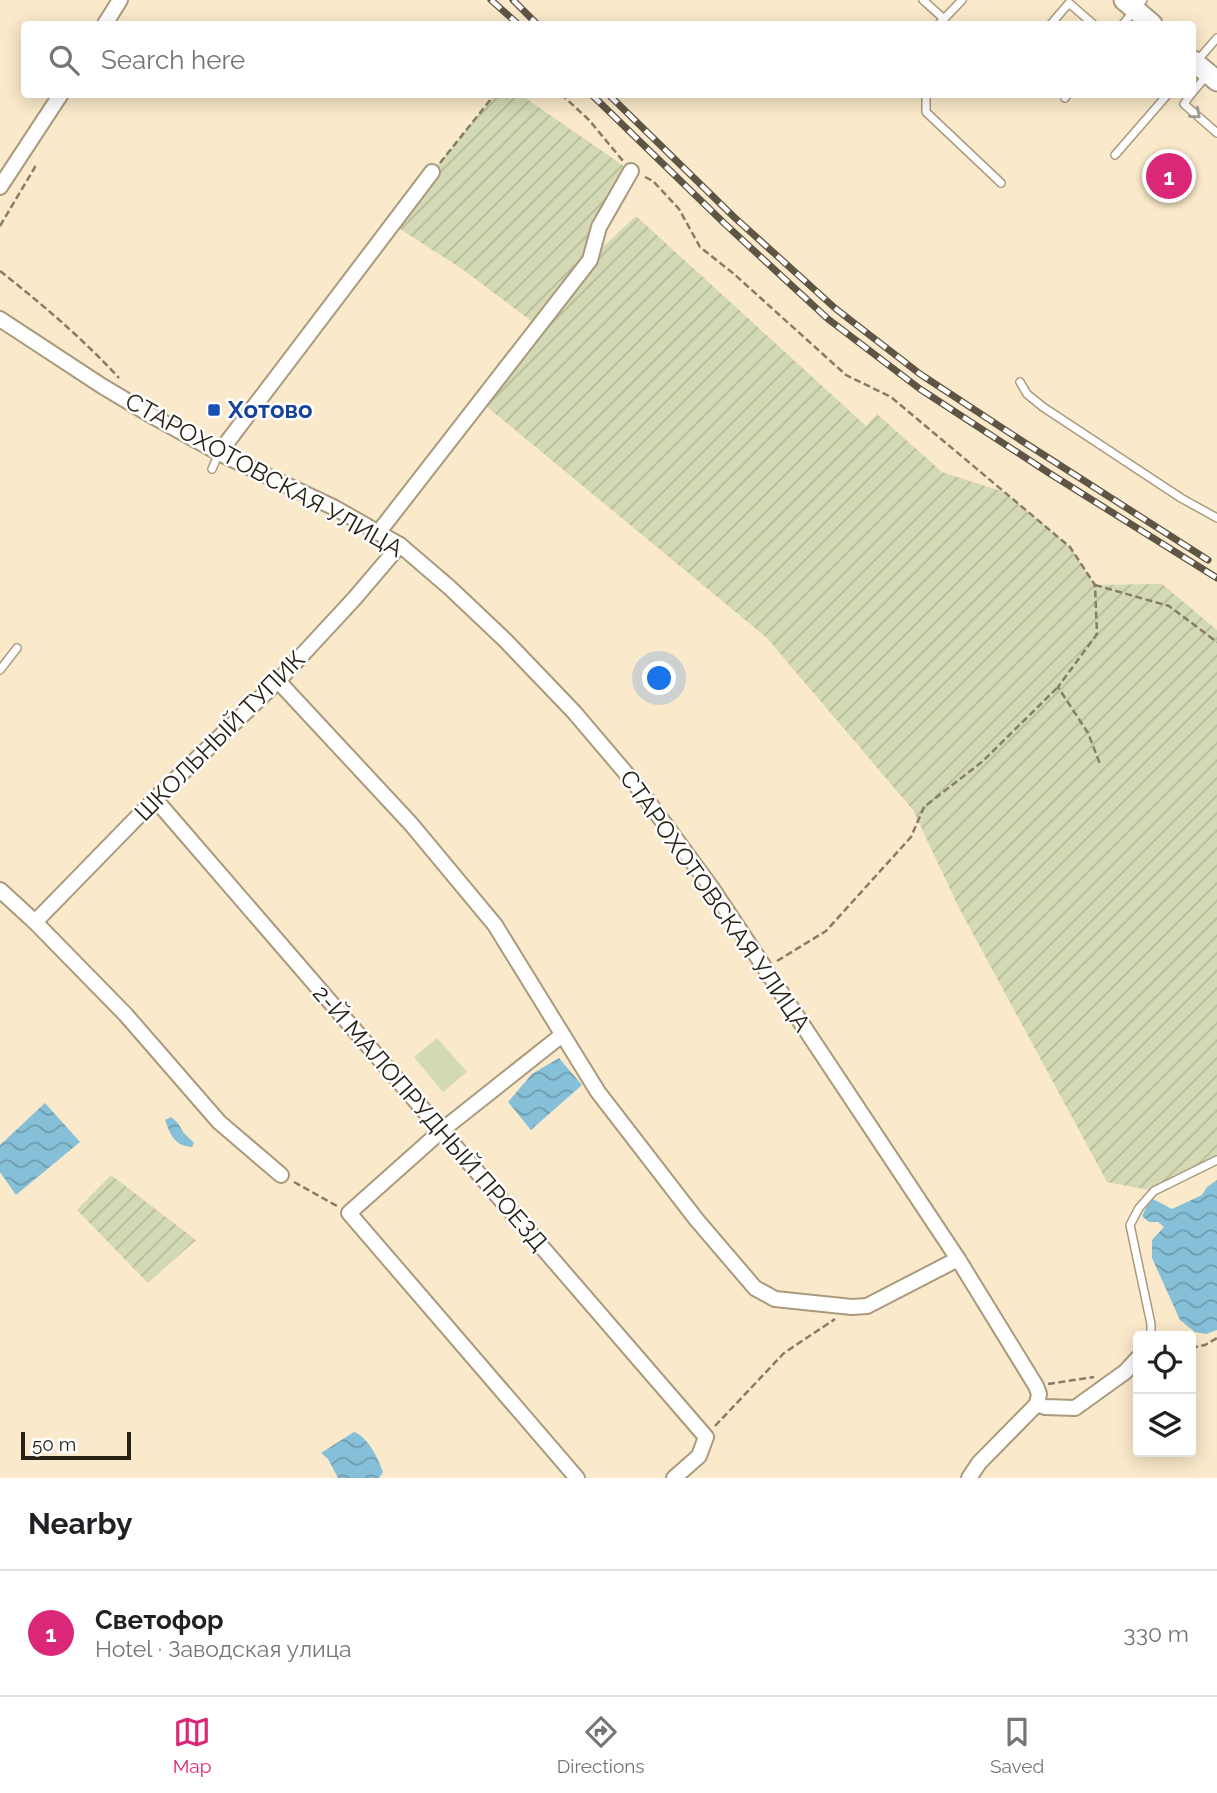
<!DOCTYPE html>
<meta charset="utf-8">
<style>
:root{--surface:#fff;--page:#f2f2f2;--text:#202124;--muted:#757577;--line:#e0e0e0;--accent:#db2777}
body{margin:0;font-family:Raleway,sans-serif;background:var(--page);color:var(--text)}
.controls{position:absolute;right:21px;bottom:21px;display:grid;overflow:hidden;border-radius:7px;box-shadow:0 4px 18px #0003}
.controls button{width:63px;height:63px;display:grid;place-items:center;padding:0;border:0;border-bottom:2px solid var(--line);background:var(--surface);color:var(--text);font:35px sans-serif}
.scale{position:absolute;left:21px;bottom:18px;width:110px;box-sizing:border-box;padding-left:7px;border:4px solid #272115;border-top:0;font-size:19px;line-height:24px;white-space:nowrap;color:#272115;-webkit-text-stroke:5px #fff;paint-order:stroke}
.you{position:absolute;left:660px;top:679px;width:24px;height:24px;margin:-18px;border:5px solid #fff;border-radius:50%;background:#1a73e8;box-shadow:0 0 0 10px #1a73e833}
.badge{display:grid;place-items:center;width:46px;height:46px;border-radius:50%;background:var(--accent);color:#fff;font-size:23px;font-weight:700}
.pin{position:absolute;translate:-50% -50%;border:4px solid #fff;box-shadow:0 2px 7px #0006}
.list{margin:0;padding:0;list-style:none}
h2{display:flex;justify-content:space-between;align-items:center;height:91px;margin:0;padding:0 28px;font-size:30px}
h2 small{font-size:23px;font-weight:400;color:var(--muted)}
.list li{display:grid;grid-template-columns:46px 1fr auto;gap:21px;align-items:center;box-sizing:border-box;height:126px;padding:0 28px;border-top:2px solid var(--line)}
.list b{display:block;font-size:26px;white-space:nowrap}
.list p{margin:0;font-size:23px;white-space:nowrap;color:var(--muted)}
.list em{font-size:23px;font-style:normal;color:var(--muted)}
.icon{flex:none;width:38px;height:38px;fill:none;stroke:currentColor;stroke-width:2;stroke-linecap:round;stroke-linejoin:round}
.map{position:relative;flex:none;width:1217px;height:1478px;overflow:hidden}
.search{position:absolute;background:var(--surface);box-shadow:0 4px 18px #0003;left:21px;right:21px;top:21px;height:77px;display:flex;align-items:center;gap:18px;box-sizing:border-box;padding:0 24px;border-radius:7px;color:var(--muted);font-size:26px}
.sheet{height:217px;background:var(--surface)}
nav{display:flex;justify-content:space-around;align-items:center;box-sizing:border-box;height:98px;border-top:2px solid var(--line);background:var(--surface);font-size:19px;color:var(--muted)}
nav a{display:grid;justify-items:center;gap:4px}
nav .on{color:var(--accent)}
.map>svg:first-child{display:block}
.garden{fill:url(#garden-furrows)}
.pitch{fill:#d3d9b4}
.water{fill:url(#water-waves)}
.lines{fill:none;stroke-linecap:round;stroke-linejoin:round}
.lane-casing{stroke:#aa9a7d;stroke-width:10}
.street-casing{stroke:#aa9a7d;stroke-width:18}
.secondary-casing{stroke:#aa9a7d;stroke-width:23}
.path{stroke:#877c67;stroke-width:2.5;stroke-dasharray:7 3.5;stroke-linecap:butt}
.lane{stroke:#fff;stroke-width:7}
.street{stroke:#fff;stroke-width:14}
.secondary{stroke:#fff;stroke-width:19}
.rail-casing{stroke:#5e5544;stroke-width:7}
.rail{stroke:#fff;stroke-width:4.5;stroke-dasharray:13;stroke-linecap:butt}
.oneway{stroke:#9e9b96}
.transit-dot{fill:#1a4fb4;stroke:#fff;stroke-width:2.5}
.labels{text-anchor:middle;stroke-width:5;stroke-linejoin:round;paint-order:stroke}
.transit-label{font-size:24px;font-weight:bold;fill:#164399;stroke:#fff;text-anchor:start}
.street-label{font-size:24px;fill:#272115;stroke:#fff}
</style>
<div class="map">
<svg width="1217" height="1478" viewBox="0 0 1217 1478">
<defs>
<pattern id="garden-furrows" width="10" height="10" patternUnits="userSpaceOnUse" patternTransform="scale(1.75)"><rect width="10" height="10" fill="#d3d9b4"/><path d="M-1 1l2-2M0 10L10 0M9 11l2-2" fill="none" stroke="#b5ba9a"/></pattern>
<pattern id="water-waves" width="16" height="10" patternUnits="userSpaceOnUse" patternTransform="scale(1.75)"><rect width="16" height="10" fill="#86c0d8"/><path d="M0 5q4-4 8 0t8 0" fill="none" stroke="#6e9cae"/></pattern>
</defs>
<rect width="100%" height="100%" fill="#fae9ca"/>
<g class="garden">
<path d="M 495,95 L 521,95 L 631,171 L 591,258 L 636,216 L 866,426 L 877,414 L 942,472 L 1004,492 L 1070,547 L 1095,585 L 1162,584 L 1217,630 L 1217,1160 L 1154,1191 L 1107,1182 L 958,906 L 913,810 L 767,638 L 480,401 L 538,326 L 462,269 L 394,225 L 432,172 Z"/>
<path d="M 111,1175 L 196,1240 L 148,1283 L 77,1210 Z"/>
</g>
<path class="pitch" d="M 437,1038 L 467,1072 L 443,1092 L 414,1057 Z"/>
<g class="water">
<path d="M 559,1058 L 582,1085 L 531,1130 L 508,1102 L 532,1074 Z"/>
<path d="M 45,1103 L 80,1142 L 16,1195 L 0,1172 L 0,1145 Z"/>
<path d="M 171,1117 L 178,1123 L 183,1132 L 194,1143 L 192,1147 C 174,1145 171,1136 165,1120 Z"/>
<path d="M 1217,1180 L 1217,1330 L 1206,1334 L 1195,1332 L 1180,1320 L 1152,1258 L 1152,1240 L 1164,1227 L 1158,1222 L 1149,1222 L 1142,1216 L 1151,1198 L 1172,1209 L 1202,1195 L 1207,1187 Z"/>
<path d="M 354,1432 C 368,1437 378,1458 383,1472 L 379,1478 L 338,1478 L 328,1459 L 321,1453 Z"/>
</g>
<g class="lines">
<defs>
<g id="lane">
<path d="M 923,0 L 944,19 L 939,24"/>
<path d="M 941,22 L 962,0"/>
<path d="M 1051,24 L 1069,3 L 1093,24"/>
<path d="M 1123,24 L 1143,0"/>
<path d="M 1197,61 L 1217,38"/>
<path d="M 1192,93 L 1208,74"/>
<path d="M 926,94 L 926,112 L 1001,183"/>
<path d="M 1191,94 L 1184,104 L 1217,133"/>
<path d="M 1065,98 L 1068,94"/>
<path d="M 1115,155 L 1168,94"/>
<path d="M 1020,382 L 1027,394 L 1043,407 L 1181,498 L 1217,518"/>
<path d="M 212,469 L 219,453"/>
<path d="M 0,670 L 17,648"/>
<path d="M 1151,1336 L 1151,1324 L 1130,1225 L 1139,1208 L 1154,1191 L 1217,1160"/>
</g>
<g id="street">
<path d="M 105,24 L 120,0"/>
<path d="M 0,187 L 61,94"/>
<path d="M 0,319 L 102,386 L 154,417 L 219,453 L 335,508 L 400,545 L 449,587 L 505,640 L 574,712 L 636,785 L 711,887 L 958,1259 L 1036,1386 L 1039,1394 L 1037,1404"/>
<path d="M 219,453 L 432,172"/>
<path d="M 378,533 L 590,260 L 599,227 L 631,171"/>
<path d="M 278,681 L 411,824 L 495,925 L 598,1092 L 696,1219 L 755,1288 L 775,1299 L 852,1307 L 867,1306 L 958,1259"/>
<path d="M 155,799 L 706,1437 L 699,1456 L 674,1478"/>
<path d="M 0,890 L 35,922 L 126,1015 L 219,1122 L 281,1175"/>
<path d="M 35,922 L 155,799 L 278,681 L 354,599 L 400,545"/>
<path d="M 562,1035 L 441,1131 L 349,1213 L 577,1478"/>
<path d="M 969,1478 L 979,1463 L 1037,1404 L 1045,1407 L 1075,1408 L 1125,1372 L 1138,1358"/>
</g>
<g id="secondary">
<path d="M 1124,0 L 1152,24"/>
<path d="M 1192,60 L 1217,81"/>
</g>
</defs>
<use href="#lane" class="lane-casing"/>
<use href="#street" class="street-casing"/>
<use href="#secondary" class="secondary-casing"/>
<g class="path">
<path d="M 561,94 L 589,120 L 623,161"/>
<path d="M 440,163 L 495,94"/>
<path d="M 645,177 L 653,181 L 679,209 L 700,247 L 734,274 L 846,375 L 891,397 L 1070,547 L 1095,585 L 1097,634 L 1058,687 L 1088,733 L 1100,764"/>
<path d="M 0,226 L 35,167 L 31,164"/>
<path d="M 0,271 C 42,304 83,339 119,378"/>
<path d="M 1095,585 L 1169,606 L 1217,642"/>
<path d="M 777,961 L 826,931 L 911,837 L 924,807 L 983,761 L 1057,688"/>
<path d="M 294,1182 L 337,1206"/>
<path d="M 1191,1348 L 1205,1345 L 1217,1338"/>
<path d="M 1048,1384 L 1094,1377"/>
<path d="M 715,1426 L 784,1353 L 835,1319"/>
</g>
<use href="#lane" class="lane"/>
<use href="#street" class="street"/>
<use href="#secondary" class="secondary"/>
<defs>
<g id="rail">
<path d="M 491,0 L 518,24"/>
<path d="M 513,0 L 537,24"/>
<path d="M 591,94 L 725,224 L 828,319 L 920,389 L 1049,473 L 1217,578"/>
<path d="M 608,94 L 734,217 L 836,309 L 920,374 L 1022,441 L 1208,560"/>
</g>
</defs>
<use href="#rail" class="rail-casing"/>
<use href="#rail" class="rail"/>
</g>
<defs><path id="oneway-chevron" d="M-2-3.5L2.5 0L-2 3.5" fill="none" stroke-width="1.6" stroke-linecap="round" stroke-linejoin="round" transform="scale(1.75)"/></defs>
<use class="oneway" href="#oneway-chevron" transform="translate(1196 114) rotate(41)"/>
<rect class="transit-dot" x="207" y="403" width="14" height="14" rx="3.5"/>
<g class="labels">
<g class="transit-label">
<text x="228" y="418">Хотово</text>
</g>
<g class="street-label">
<text transform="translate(264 475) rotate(29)" y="8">СТАРОХОТОВСКАЯ УЛИЦА</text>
<text transform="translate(220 736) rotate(-45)" y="8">ШКОЛЬНЫЙ ТУПИК</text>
<text transform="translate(715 901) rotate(55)" y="8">СТАРОХОТОВСКАЯ УЛИЦА</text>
<text transform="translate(430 1118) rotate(49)" y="8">2-Й МАЛОПРУДНЫЙ ПРОЕЗД</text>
</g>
</g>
</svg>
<div class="controls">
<button><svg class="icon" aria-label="locate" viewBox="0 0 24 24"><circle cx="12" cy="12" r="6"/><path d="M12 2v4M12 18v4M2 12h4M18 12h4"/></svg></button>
<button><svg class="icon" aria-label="layers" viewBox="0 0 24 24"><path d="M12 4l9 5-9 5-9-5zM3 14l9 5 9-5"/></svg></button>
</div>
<div class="scale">50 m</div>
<div class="you"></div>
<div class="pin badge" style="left:1169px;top:176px">1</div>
<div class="search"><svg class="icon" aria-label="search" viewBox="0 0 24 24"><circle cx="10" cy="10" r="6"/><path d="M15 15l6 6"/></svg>Search here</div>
</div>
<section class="sheet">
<h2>Nearby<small></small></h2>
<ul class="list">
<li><span class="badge">1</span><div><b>Светофор</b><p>Hotel · Заводская улица</p></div><em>330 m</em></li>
</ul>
</section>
<nav>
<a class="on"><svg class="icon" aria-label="map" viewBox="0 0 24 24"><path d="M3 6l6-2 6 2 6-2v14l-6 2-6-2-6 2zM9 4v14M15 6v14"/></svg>Map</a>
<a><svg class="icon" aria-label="directions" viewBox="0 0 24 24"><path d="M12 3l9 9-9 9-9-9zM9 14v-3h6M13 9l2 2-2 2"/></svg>Directions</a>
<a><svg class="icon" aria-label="saved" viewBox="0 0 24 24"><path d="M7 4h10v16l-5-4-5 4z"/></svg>Saved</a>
</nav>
